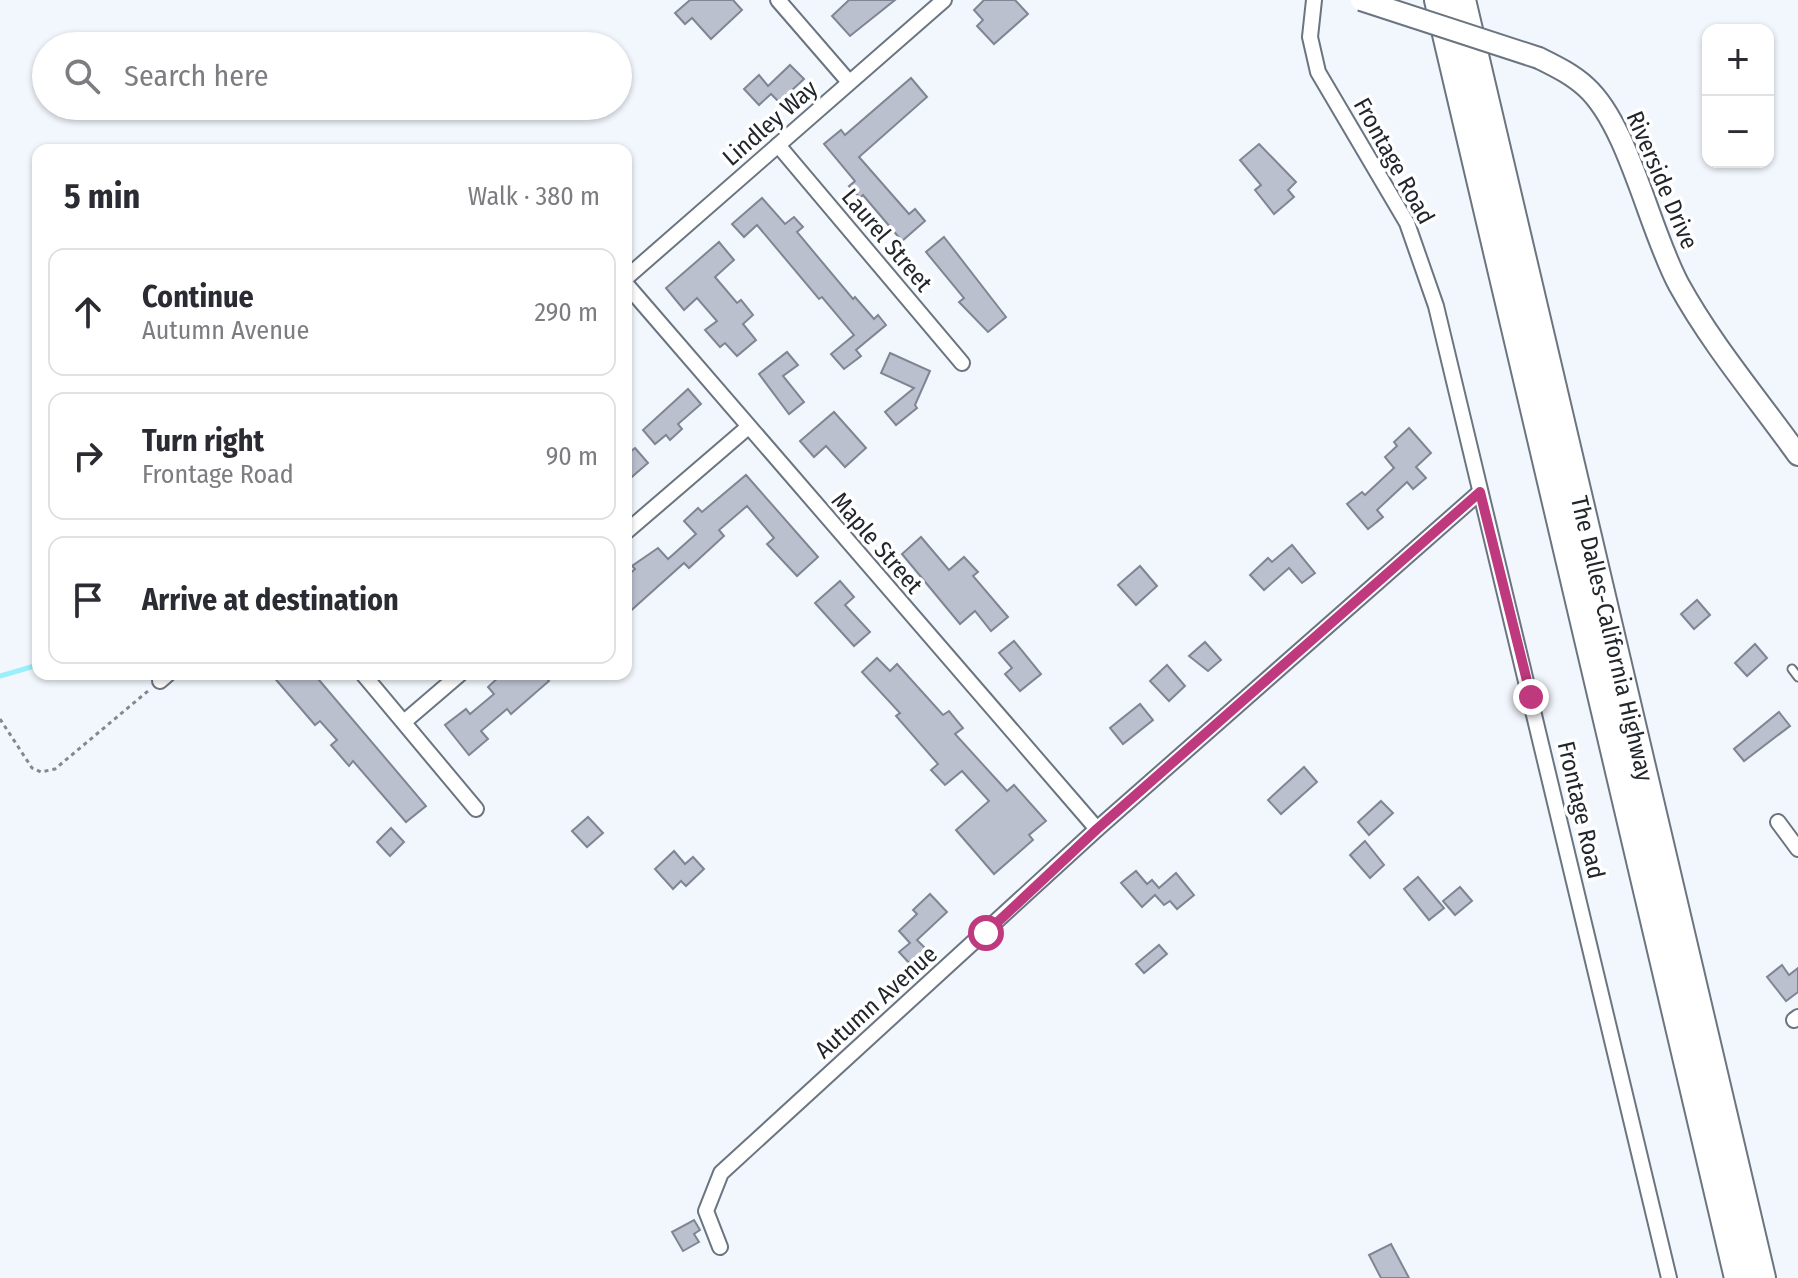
<!DOCTYPE html>
<meta charset="utf-8">
<style>
:root{--surface:#fff;--page:#f7f7f7;--text:#2b2b33;--muted:#7c7c81;--line:#e1e1e2}
body{margin:0;font-family:"Fira Sans Condensed",sans-serif;background:var(--page);color:var(--text)}
.controls{position:absolute;right:24px;top:24px;display:grid;overflow:hidden;border-radius:16px;box-shadow:0 2px 6px #0004}
.controls button{width:72px;height:72px;display:grid;place-items:center;padding:0;border:0;border-bottom:2px solid var(--line);background:var(--surface);color:var(--text);font:40px sans-serif}
.stop{position:absolute;width:24px;height:24px;margin:-18px;border:6px solid #be397e;border-radius:50%;background:#fff}
.stop.end{background:#be397e;border-color:#fff;box-shadow:0 2px 8px #0008}
.list{margin:0;padding:0;list-style:none}
h2{display:flex;justify-content:space-between;align-items:center;height:104px;margin:0;padding:0 32px;font-size:34px}
h2 small{font-size:26px;font-weight:400;color:var(--muted)}
.list li{display:grid;grid-template-columns:52px 1fr auto;gap:24px;align-items:center;box-sizing:border-box;height:128px;margin:0 16px 16px;padding:0 16px;border:2px solid var(--line);border-radius:16px}
.list b{display:block;font-size:30px;white-space:nowrap}
.list p{margin:0;font-size:26px;white-space:nowrap;color:var(--muted)}
.list em{font-size:26px;font-style:normal;color:var(--muted)}
.icon{flex:none;width:44px;height:44px;fill:none;stroke:currentColor;stroke-width:2;stroke-linecap:round;stroke-linejoin:round}
.map{position:relative;flex:none;width:1798px;height:1278px;overflow:hidden}
.search{position:absolute;background:var(--surface);box-shadow:0 2px 6px #0004;left:32px;top:32px;width:600px;height:88px;display:flex;align-items:center;gap:20px;box-sizing:border-box;padding:0 28px;border-radius:44px;color:var(--muted);font-size:30px}
.panel{position:absolute;background:var(--surface);box-shadow:0 2px 6px #0004;left:32px;top:144px;width:600px;height:536px;border-radius:16px}
.map>svg:first-child{display:block}
.lines{fill:none;stroke-linecap:round;stroke-linejoin:round}
.stream{stroke:#9beffb;stroke-width:5}
.building{fill:#bbc0cf;stroke:#7f8593;stroke-width:2}
.lane-casing{stroke:#6a7581;stroke-width:11}
.street-casing{stroke:#6a7581;stroke-width:18}
.secondary-casing{stroke:#6a7581;stroke-width:24}
.highway-casing{stroke:#6a7581;stroke-width:30}
.path{stroke:#83888e;stroke-width:3;stroke-dasharray:4 4;stroke-linecap:butt}
.lane{stroke:#fff;stroke-width:7}
.street{stroke:#fff;stroke-width:14}
.secondary{stroke:#fff;stroke-width:20}
.highway{stroke:#fff;stroke-width:26}
.secondary-bridge-casing{stroke:#6a7581;stroke-width:24;stroke-linecap:butt}
.secondary-bridge{stroke:#fff;stroke-width:20}
.route{stroke:#be397e;stroke-width:10}
.labels{text-anchor:middle;stroke-width:7;stroke-linejoin:round;paint-order:stroke}
.street-label{font-size:24px;fill:#21262b;stroke:#fff}
</style>
<div class="map">
<svg width="1798" height="1278" viewBox="0 0 1798 1278">
<rect width="100%" height="100%" fill="#f2f7fd"/>
<g class="lines">
<path class="stream" d="M 0,676 L 38,665"/>
</g>
<g class="building">
<path d="M 690,0 L 733,0 L 742,10 L 711,39 L 692,18 L 685,24 L 675,13 Z"/>
<path d="M 849,0 L 895,0 L 850,36 L 832,16 Z"/>
<path d="M 984,0 L 1015,0 L 1028,14 L 994,44 L 977,26 L 983,20 L 974,10 Z"/>
<path d="M 790,65 L 804,79 L 779,102 L 771,94 L 759,105 L 744,89 L 759,75 L 768,86 Z"/>
<path d="M 911,78 L 927,97 L 859,157 L 909,214 L 915,209 L 925,221 L 902,241 L 863,195 L 860,198 L 849,186 L 855,181 L 824,144 L 841,130 L 845,135 Z"/>
<path d="M 1259,144 L 1296,182 L 1288,190 L 1294,197 L 1274,214 L 1255,190 L 1261,185 L 1240,160 Z"/>
<path d="M 762,198 L 785,224 L 794,217 L 803,227 L 797,232 L 853,299 L 855,297 L 874,319 L 878,315 L 886,325 L 856,350 L 861,356 L 844,369 L 831,354 L 854,335 L 822,297 L 819,299 L 757,225 L 744,237 L 732,224 Z"/>
<path d="M 944,237 L 1006,317 L 988,332 L 959,302 L 964,298 L 926,252 Z"/>
<path d="M 719,242 L 734,260 L 715,277 L 737,303 L 741,300 L 753,315 L 743,324 L 756,340 L 737,356 L 725,343 L 720,347 L 705,330 L 717,321 L 697,298 L 684,310 L 666,288 Z"/>
<path d="M 787,352 L 798,365 L 783,376 L 804,402 L 789,414 L 759,374 Z"/>
<path d="M 890,353 L 930,371 L 915,405 L 917,408 L 896,425 L 885,412 L 914,388 L 881,373 Z"/>
<path d="M 688,389 L 701,404 L 678,424 L 682,429 L 670,440 L 666,435 L 655,444 L 643,430 Z"/>
<path d="M 834,412 L 866,448 L 845,467 L 826,446 L 814,457 L 800,441 Z"/>
<path d="M 1409,428 L 1431,453 L 1416,467 L 1426,478 L 1413,489 L 1407,482 L 1377,510 L 1383,517 L 1368,529 L 1347,504 L 1362,492 L 1365,495 L 1394,468 L 1385,457 L 1397,446 L 1394,442 Z"/>
<path d="M 635,448 L 648,463 L 626,482 L 626,455 Z"/>
<path d="M 746,475 L 818,557 L 797,576 L 767,544 L 774,538 L 747,506 L 719,530 L 724,536 L 689,568 L 684,563 L 626,615 L 626,577 L 635,569 L 632,566 L 658,548 L 668,559 L 696,534 L 684,521 L 698,508 L 702,512 Z"/>
<path d="M 921,537 L 949,570 L 964,557 L 978,572 L 973,576 L 1008,617 L 991,631 L 975,611 L 960,624 L 902,554 Z"/>
<path d="M 1292,545 L 1315,573 L 1302,583 L 1289,568 L 1264,590 L 1250,575 L 1268,558 L 1272,562 Z"/>
<path d="M 1140,566 L 1157,586 L 1136,605 L 1118,585 Z"/>
<path d="M 840,581 L 854,597 L 845,605 L 870,632 L 854,646 L 815,603 Z"/>
<path d="M 1697,600 L 1710,615 L 1694,629 L 1681,614 Z"/>
<path d="M 1014,641 L 1041,674 L 1020,691 L 1005,674 L 1012,668 L 999,653 Z"/>
<path d="M 1205,642 L 1221,660 L 1208,671 L 1189,656 Z"/>
<path d="M 1755,644 L 1767,658 L 1747,676 L 1735,663 Z"/>
<path d="M 877,658 L 890,671 L 897,664 L 943,715 L 949,711 L 963,728 L 955,734 L 1007,791 L 1014,785 L 1046,821 L 1029,835 L 1033,840 L 994,874 L 956,830 L 989,801 L 962,771 L 945,785 L 931,770 L 938,764 L 896,716 L 900,713 L 862,672 Z"/>
<path d="M 1167,665 L 1185,686 L 1169,701 L 1150,681 Z"/>
<path d="M 271,674 L 314,674 L 426,806 L 406,822 L 353,761 L 349,766 L 331,745 L 337,740 L 320,721 L 315,725 Z"/>
<path d="M 502,674 L 543,674 L 549,681 L 511,714 L 507,709 L 481,731 L 488,739 L 469,755 L 445,725 L 466,709 L 470,714 L 494,694 L 488,687 Z"/>
<path d="M 1140,704 L 1153,720 L 1123,744 L 1110,728 Z"/>
<path d="M 1779,712 L 1790,726 L 1744,761 L 1734,749 Z"/>
<path d="M 1304,767 L 1317,782 L 1281,814 L 1268,800 Z"/>
<path d="M 1381,801 L 1393,813 L 1369,835 L 1358,822 Z"/>
<path d="M 588,817 L 603,833 L 587,847 L 572,831 Z"/>
<path d="M 391,828 L 404,842 L 390,856 L 377,842 Z"/>
<path d="M 1365,841 L 1384,865 L 1370,878 L 1350,855 Z"/>
<path d="M 674,851 L 685,864 L 693,857 L 704,869 L 686,886 L 681,881 L 673,889 L 655,869 Z"/>
<path d="M 1136,871 L 1147,884 L 1152,880 L 1159,888 L 1176,873 L 1194,895 L 1177,909 L 1170,901 L 1164,905 L 1155,895 L 1142,907 L 1121,883 Z"/>
<path d="M 1418,877 L 1444,908 L 1429,920 L 1404,889 Z"/>
<path d="M 1460,887 L 1472,901 L 1455,915 L 1443,901 Z"/>
<path d="M 930,894 L 947,912 L 917,940 L 928,951 L 912,966 L 899,952 L 910,943 L 899,931 L 917,914 L 913,910 Z"/>
<path d="M 1159,945 L 1167,954 L 1144,973 L 1136,964 Z"/>
<path d="M 1782,965 L 1789,975 L 1798,968 L 1798,992 L 1786,1001 L 1767,977 Z"/>
<path d="M 694,1220 L 700,1230 L 694,1234 L 699,1242 L 683,1251 L 672,1232 Z"/>
<path d="M 1391,1244 L 1409,1278 L 1381,1278 L 1369,1255 Z"/>
</g>
<g class="lines">
<defs>
<path id="lane" d="M 1792,669 L 1798,677"/>
<g id="street">
<path d="M 778,0 L 849,82"/>
<path d="M 1314,0 L 1310,37 L 1318,72 L 1407,223 L 1436,306 L 1669,1278"/>
<path d="M 778,145 L 962,363"/>
<path d="M 626,278 L 944,0"/>
<path d="M 626,284 L 1097,829"/>
<path d="M 626,532 L 747,428"/>
<path d="M 363,674 L 476,809"/>
<path d="M 160,681 L 168,674"/>
<path d="M 404,722 L 460,674"/>
<path d="M 1778,822 L 1798,849"/>
<path d="M 1794,1020 L 1798,1017"/>
<path d="M 720,1247 L 706,1211 L 721,1173 L 1097,829 L 1480,492"/>
</g>
<path id="secondary" d="M 1539,58 C 1555,66 1572,74 1586,87 C 1629,126 1649,230 1679,285 C 1712,345 1758,399 1798,455"/>
<g id="highway">
<path d="M 1438,0 L 1738,1278"/>
<path id="s1" d="M 1462,0 L 1762,1278"/>
</g>
</defs>
<use href="#lane" class="lane-casing"/>
<use href="#street" class="street-casing"/>
<use href="#secondary" class="secondary-casing"/>
<use href="#highway" class="highway-casing"/>
<path class="path" d="M 0,719 L 32,768 L 41,772 L 55,769 L 148,691"/>
<use href="#lane" class="lane"/>
<use href="#street" class="street"/>
<use href="#secondary" class="secondary"/>
<use href="#highway" class="highway"/>
<defs>
<path id="secondary-bridge" d="M 1361,0 L 1539,58"/>
</defs>
<use href="#secondary-bridge" class="secondary-bridge-casing"/>
<use href="#secondary-bridge" class="secondary-bridge"/>
</g>
<g class="lines">
<path class="route" d="M 986,933 L 1097,829 L 1480,492 L 1531,697"/>
</g>
<g class="labels">
<g class="street-label">
<text transform="translate(770 123) rotate(-41)" y="8">Lindley Way</text>
<text transform="translate(1394 161) rotate(61)" y="8">Frontage Road</text>
<text transform="translate(1662 180) rotate(67)" y="8">Riverside Drive</text>
<text transform="translate(887 240) rotate(50)" y="8">Laurel Street</text>
<text transform="translate(877 543) rotate(49)" y="8">Maple Street</text>
<text dy="8" stroke="none"><textPath href="#s1" startOffset="656">The Dalles-California Highway</textPath></text>
<text transform="translate(1581 810) rotate(77)" y="8">Frontage Road</text>
<text transform="translate(876 1002) rotate(-42)" y="8">Autumn Avenue</text>
</g>
</g>
</svg>
<div class="controls">
<button>+</button>
<button>−</button>
</div>
<div class="stop" style="left:986px;top:933px"></div>
<div class="stop end" style="left:1531px;top:697px"></div>
<div class="search"><svg class="icon" aria-label="search" viewBox="0 0 24 24"><circle cx="10" cy="10" r="6"/><path d="M15 15l6 6"/></svg>Search here</div>
<section class="panel">
<h2>5 min<small>Walk · 380 m</small></h2>
<ul class="list">
<li><svg class="icon" aria-label="ahead" viewBox="0 0 24 24"><path d="M12 20V5M6 11l6-6 6 6"/></svg><div><b>Continue</b><p>Autumn Avenue</p></div><em>290 m</em></li>
<li><svg class="icon" aria-label="right" viewBox="0 0 24 24"><path d="M7 20v-9h11M14 6l5 5-5 5"/></svg><div><b>Turn right</b><p>Frontage Road</p></div><em>90 m</em></li>
<li><svg class="icon" aria-label="arrive" viewBox="0 0 24 24"><path d="M6 21V4h12l-3 4 3 4H6"/></svg><div><b>Arrive at destination</b></div></li>
</ul>
</section>
</div>
